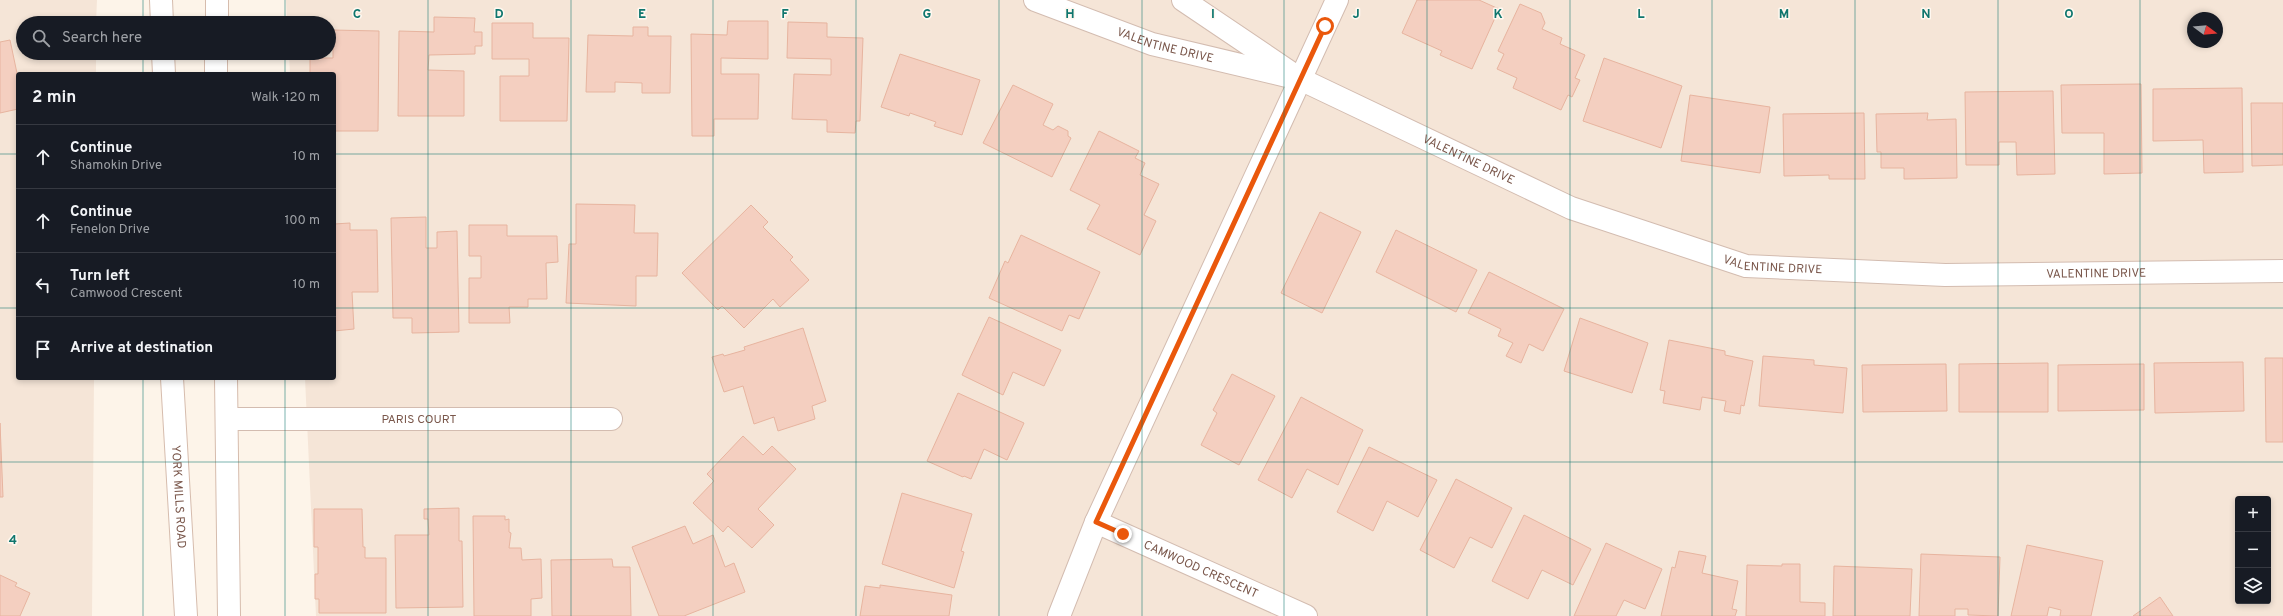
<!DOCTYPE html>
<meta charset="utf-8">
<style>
:root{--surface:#171b24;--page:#20242c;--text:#f1f3f6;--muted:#9ea1a6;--line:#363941}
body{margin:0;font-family:Overpass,sans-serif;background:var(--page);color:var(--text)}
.controls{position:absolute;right:12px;bottom:12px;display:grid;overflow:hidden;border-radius:4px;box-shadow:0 2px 6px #0003}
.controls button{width:36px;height:36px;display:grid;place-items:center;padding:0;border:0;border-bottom:1px solid var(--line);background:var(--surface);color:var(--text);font:20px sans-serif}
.compass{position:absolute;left:2187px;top:12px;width:36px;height:36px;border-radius:50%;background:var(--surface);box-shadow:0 2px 6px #0003;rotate:106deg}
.stop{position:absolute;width:12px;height:12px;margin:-9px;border:3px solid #ea580c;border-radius:50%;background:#fff}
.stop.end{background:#ea580c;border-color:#fff;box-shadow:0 1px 4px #0008}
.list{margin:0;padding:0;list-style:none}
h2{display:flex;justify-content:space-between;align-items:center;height:52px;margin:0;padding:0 16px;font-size:17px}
h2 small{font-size:13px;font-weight:400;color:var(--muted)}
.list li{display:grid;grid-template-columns:26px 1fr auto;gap:12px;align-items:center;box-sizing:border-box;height:64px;padding:0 16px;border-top:1px solid var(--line)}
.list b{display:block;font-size:15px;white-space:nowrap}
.list p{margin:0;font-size:13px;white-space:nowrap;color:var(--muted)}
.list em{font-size:13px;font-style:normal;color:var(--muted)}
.icon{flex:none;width:22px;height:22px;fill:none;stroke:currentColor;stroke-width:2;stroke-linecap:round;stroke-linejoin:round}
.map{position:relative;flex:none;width:2283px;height:616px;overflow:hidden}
.search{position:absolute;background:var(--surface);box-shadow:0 2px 6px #0003;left:16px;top:16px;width:320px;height:44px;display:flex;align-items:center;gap:10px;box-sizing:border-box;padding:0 14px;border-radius:22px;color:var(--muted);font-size:15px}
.panel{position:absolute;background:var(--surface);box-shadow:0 2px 6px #0003;left:16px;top:72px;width:320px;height:308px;border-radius:4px}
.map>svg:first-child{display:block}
.residential{fill:#f5e5d7;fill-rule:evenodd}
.building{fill:#f4cfc0;stroke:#e7b49f}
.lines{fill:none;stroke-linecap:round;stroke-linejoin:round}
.street-casing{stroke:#d3bcb0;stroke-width:24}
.secondary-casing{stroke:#d6bcad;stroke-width:24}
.street{stroke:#fff;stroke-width:22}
.secondary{stroke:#fff;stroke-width:22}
.route{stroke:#ea580c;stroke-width:5}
.grid{fill:none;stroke:#0f766e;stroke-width:1;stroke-opacity:0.55}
.labels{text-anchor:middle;stroke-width:3;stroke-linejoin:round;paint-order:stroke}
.street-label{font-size:12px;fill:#7a574b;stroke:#fff8f0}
.grid-label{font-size:13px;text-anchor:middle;font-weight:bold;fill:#0f766e;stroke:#fff8f0;stroke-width:3;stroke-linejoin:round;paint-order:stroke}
</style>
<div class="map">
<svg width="2283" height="616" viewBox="0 0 2283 616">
<rect width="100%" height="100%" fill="#fdf4e9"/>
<g class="residential">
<path d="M 0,0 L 97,0 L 96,23 L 23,23 L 23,53 L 96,53 L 96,74 L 18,74 L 18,378 L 94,378 L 92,616 L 0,616 Z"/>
<path d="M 286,0 L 2283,0 L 2283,616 L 316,616 L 305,378 L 334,378 L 334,74 L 290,74 L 289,53 L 329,53 L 329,23 L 287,23 ZM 2193,18 L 2217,18 L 2217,42 L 2193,42 ZM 2238,499 L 2268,499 L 2268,601 L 2238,601 Z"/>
</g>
<g class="building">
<path d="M 1417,0 L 1479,0 L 1499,9 L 1472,69 L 1440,55 L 1442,51 L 1402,33 Z"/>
<path d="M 1520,4 L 1541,13 L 1545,23 L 1542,29 L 1562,38 L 1560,44 L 1585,55 L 1575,78 L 1580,80 L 1572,97 L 1568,95 L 1561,110 L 1513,88 L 1517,78 L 1497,69 L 1504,54 L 1498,51 Z"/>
<path d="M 434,17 L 475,18 L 474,32 L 482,32 L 482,46 L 475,46 L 475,54 L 429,55 L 428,70 L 464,71 L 464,116 L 398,116 L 399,31 L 434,32 Z"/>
<path d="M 728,21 L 768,21 L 768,59 L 721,58 L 721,74 L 759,74 L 758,119 L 714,119 L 714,136 L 692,136 L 691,34 L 727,35 Z"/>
<path d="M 788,22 L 827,23 L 827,37 L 863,38 L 860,121 L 856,121 L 855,133 L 827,132 L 827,120 L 792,119 L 794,74 L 831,75 L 831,59 L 787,58 Z"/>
<path d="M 492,23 L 533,23 L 533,38 L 569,38 L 567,121 L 500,121 L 500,76 L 529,76 L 529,59 L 492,59 Z"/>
<path d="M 633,27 L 648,27 L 648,36 L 671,36 L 670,93 L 642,93 L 642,83 L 615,82 L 615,92 L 586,92 L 588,35 L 633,36 Z"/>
<path d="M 333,30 L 379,31 L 378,131 L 334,131 L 334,74 L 310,74 L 310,58 L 333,58 Z"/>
<path d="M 10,40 L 18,78 L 18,109 L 0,113 L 0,42 Z"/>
<path d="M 900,54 L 980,80 L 962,135 L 934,126 L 936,122 L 910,113 L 909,116 L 881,107 Z"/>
<path d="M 1604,58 L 1682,86 L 1661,148 L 1583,121 Z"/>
<path d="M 2141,84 L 2142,173 L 2104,174 L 2104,133 L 2062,133 L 2061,85 Z"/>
<path d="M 1013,85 L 1053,104 L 1043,125 L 1053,130 L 1058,126 L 1068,131 L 1068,136 L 1071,138 L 1052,177 L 983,143 Z"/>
<path d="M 2242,88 L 2243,172 L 2204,173 L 2203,140 L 2153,141 L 2153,89 Z"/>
<path d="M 2053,91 L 2055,174 L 2017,175 L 2016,142 L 1999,142 L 1999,165 L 1966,165 L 1965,92 Z"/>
<path d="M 1690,95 L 1770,107 L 1760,173 L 1681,161 Z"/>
<path d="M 2251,103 L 2283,103 L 2283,165 L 2252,166 Z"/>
<path d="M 1864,113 L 1865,179 L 1829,179 L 1829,175 L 1784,176 L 1783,114 Z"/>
<path d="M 1928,113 L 1927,120 L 1956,119 L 1957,178 L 1904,179 L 1904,168 L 1881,168 L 1881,152 L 1877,152 L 1876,114 Z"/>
<path d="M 1099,131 L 1139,151 L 1135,158 L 1145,163 L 1140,175 L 1159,184 L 1144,215 L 1156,221 L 1140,255 L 1087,229 L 1100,205 L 1070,190 Z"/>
<path d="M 576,204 L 635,205 L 634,233 L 658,233 L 657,276 L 636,276 L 636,306 L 566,303 L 569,244 L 576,244 Z"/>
<path d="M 751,205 L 768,222 L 763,227 L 793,257 L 790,260 L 809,280 L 780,307 L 773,299 L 744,328 L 722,306 L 718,310 L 682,273 Z"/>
<path d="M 1320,212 L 1361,232 L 1322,313 L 1281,293 Z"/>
<path d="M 426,217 L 426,248 L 437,248 L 437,232 L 457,231 L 459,332 L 412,333 L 412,318 L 393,318 L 391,218 Z"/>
<path d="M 350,223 L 350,230 L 377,230 L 378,292 L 352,292 L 354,329 L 334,331 L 334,224 Z"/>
<path d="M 469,225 L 507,225 L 507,236 L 557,236 L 558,262 L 546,263 L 547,299 L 528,299 L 528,307 L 509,307 L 510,323 L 469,323 L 469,278 L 481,278 L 481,256 L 469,256 Z"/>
<path d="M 1396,230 L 1477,270 L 1456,312 L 1376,272 Z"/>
<path d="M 1021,235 L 1100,272 L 1079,319 L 1069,315 L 1062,331 L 989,298 L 1005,261 L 1008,263 Z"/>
<path d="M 1489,272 L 1564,309 L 1543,351 L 1529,344 L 1521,363 L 1506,356 L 1513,343 L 1498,336 L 1501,329 L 1468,313 Z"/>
<path d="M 989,317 L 1061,350 L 1044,386 L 1013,372 L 1003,395 L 962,375 Z"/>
<path d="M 1580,318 L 1648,343 L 1632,393 L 1564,371 Z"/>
<path d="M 803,328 L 826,401 L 812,406 L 815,419 L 778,431 L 774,417 L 754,424 L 743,386 L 724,392 L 712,357 L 723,354 L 724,356 L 745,350 L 744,347 Z"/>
<path d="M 1669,340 L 1725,351 L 1725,355 L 1753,361 L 1744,406 L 1741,405 L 1740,414 L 1724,411 L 1726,401 L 1702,397 L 1700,410 L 1663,403 L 1665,391 L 1660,390 Z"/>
<path d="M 1763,356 L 1814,360 L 1814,365 L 1847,368 L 1843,413 L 1759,406 Z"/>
<path d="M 2265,358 L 2283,358 L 2283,442 L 2266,442 Z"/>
<path d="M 2243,362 L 2244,411 L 2155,413 L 2154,363 Z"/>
<path d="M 2048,363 L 2048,412 L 1959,412 L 1959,364 Z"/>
<path d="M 1946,364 L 1947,411 L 1863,412 L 1862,365 Z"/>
<path d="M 2144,364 L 2144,410 L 2058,411 L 2058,365 Z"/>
<path d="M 1232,374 L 1275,396 L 1239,465 L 1201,445 L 1217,413 L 1213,410 Z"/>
<path d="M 958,393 L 1024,423 L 1007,460 L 984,449 L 971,479 L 964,476 L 963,477 L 927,461 Z"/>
<path d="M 1301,397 L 1363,430 L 1338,485 L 1307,469 L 1292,498 L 1258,480 Z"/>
<path d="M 0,423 L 3,497 L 0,497 Z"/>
<path d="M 743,436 L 763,455 L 772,446 L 796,469 L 758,509 L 774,525 L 752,548 L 728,526 L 723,532 L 693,503 L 714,481 L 707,474 Z"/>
<path d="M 1369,447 L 1437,480 L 1418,517 L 1387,501 L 1373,531 L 1337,512 Z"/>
<path d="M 1456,479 L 1512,508 L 1492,548 L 1470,537 L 1454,568 L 1420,550 Z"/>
<path d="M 902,493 L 972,514 L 961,551 L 964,552 L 954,588 L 882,564 Z"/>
<path d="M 459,508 L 459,541 L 462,541 L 463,607 L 396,608 L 395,535 L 429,535 L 428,519 L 424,519 L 424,509 Z"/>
<path d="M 314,509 L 362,509 L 363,547 L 365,547 L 365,558 L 386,558 L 386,613 L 319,613 L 319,599 L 315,599 L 315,574 L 318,574 L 318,547 L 314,547 Z"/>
<path d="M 1524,515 L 1591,549 L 1573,585 L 1542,570 L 1528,599 L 1492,581 Z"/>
<path d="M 473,516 L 505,516 L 505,520 L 509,519 L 509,532 L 511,533 L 509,548 L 521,548 L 522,560 L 541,559 L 542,598 L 531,599 L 531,616 L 474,616 Z"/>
<path d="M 685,526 L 693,544 L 713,535 L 725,567 L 734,563 L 745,592 L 684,616 L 659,616 L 632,547 Z"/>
<path d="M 1606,543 L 1662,569 L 1645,609 L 1624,600 L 1616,616 L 1574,616 Z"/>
<path d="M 2027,545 L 2103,561 L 2091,616 L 2060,616 L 2061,610 L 2049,607 L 2047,616 L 2011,616 Z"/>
<path d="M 1679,551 L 1706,556 L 1702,573 L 1738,581 L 1732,609 L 1737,610 L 1735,616 L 1661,616 L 1672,567 L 1675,568 Z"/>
<path d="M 1921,554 L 2000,557 L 1998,616 L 1968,615 L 1968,609 L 1955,609 L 1955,616 L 1919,616 Z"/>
<path d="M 612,559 L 613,567 L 630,567 L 631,616 L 552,616 L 551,560 Z"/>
<path d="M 1782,564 L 1800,564 L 1800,602 L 1825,603 L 1825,616 L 1746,616 L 1747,565 L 1782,566 Z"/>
<path d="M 1834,566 L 1912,569 L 1910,616 L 1833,616 Z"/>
<path d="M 0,575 L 17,583 L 15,586 L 30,593 L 20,616 L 0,616 Z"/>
<path d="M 880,585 L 952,595 L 949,616 L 860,616 L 865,586 L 880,588 Z"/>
<path d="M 2160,597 L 2173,616 L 2133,616 Z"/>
</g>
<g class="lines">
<defs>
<g id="street">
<path id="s1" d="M 1035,0 L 1152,44 L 1287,76"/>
<path id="s2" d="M 1183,0 L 1300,79 L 1571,208 L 1746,266 L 1945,275 L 2283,271"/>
<path id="s3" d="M 228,419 L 611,419"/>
<path id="s4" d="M 1096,522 L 1306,616"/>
<path d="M 1059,616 L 1096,522 L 1337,0"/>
</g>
<g id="secondary">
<path d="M 161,0 L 162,23"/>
<path d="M 217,23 L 217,0"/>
<path d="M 163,53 L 164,74"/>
<path d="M 216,74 L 216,53"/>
<path id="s5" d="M 172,378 L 186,616"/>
<path d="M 226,378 L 229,616"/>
</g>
</defs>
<use href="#street" class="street-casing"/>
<use href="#secondary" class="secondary-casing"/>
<use href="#street" class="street"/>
<use href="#secondary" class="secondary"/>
</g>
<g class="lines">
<path class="route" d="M 1123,534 L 1096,522 L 1325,26"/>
</g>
<path class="grid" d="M 143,0 L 143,23M 285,0 L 285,23M 428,0 L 428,616M 571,0 L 571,616M 713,0 L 713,616M 856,0 L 856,616M 999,0 L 999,616M 1142,0 L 1142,616M 1284,0 L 1284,616M 1427,0 L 1427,616M 1570,0 L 1570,616M 1712,0 L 1712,616M 1855,0 L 1855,616M 1998,0 L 1998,616M 2140,0 L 2140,616M 143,53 L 143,74M 285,53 L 285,74M 0,154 L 18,154M 334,154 L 2283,154M 0,308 L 18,308M 334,308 L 2283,308M 143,378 L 143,616M 285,378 L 285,616M 0,462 L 2283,462"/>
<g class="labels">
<g class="street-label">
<text dy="4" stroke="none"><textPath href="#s1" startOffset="138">VALENTINE DRIVE</textPath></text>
<text dy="4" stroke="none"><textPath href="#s2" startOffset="328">VALENTINE DRIVE</textPath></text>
<text dy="4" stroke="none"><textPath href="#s2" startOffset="652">VALENTINE DRIVE</textPath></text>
<text dy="4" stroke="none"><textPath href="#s2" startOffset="976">VALENTINE DRIVE</textPath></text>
<text dy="4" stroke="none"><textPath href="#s3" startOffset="191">PARIS COURT</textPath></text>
<text dy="4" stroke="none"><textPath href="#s5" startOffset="119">YORK MILLS ROAD</textPath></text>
<text dy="4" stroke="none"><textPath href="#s4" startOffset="115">CAMWOOD CRESCENT</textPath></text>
</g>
</g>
<g class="grid-label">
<text x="357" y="18">C</text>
<text x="499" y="18">D</text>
<text x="642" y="18">E</text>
<text x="785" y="18">F</text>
<text x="927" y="18">G</text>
<text x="1070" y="18">H</text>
<text x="1213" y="18">I</text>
<text x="1356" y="18">J</text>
<text x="1498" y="18">K</text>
<text x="1641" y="18">L</text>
<text x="1784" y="18">M</text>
<text x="1926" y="18">N</text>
<text x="2069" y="18">O</text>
<text x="13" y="544">4</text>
</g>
</svg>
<div class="controls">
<button>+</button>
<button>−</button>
<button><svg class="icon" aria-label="layers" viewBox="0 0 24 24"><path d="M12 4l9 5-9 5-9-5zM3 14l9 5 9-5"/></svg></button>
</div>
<svg class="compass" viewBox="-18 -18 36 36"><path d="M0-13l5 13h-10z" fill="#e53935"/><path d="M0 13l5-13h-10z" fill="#9ea1a6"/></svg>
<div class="stop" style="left:1325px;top:26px"></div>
<div class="stop end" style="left:1123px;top:534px"></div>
<div class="search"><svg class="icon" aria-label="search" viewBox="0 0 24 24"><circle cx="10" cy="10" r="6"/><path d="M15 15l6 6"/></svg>Search here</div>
<section class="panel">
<h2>2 min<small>Walk · 120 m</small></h2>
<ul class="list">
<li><svg class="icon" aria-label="ahead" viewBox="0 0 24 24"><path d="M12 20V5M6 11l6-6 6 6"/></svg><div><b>Continue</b><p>Shamokin Drive</p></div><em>10 m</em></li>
<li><svg class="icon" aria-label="ahead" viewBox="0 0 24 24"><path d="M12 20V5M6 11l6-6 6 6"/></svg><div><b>Continue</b><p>Fenelon Drive</p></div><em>100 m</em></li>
<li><svg class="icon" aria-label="left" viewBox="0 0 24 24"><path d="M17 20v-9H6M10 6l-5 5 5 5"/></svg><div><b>Turn left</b><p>Camwood Crescent</p></div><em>10 m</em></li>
<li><svg class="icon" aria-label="arrive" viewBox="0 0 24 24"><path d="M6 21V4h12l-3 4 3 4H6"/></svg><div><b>Arrive at destination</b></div></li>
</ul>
</section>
</div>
